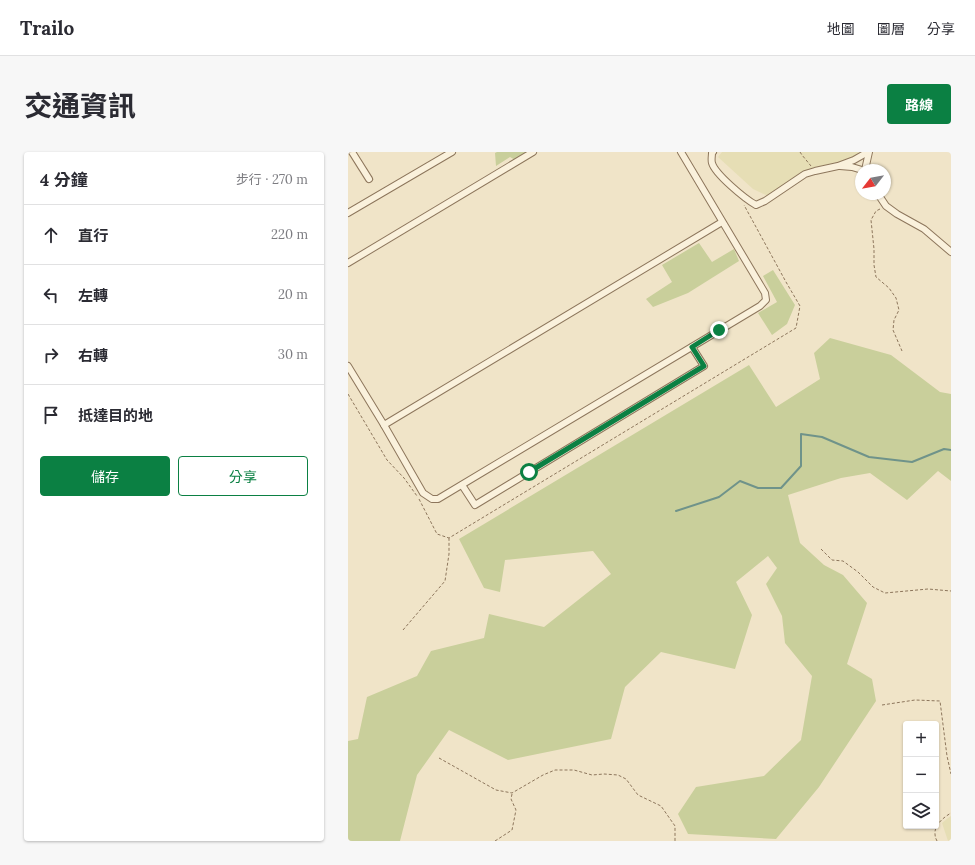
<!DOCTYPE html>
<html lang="zh-TW">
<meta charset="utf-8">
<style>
:root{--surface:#fff;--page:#f7f7f7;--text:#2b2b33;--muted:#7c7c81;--line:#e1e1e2;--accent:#0b8043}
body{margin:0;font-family:Lora,"Noto Sans TC",serif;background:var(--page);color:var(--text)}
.controls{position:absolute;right:12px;bottom:12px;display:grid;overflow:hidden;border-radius:4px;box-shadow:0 1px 3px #0004}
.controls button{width:36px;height:36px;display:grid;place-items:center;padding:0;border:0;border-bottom:1px solid var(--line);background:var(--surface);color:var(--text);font:20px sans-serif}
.compass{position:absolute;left:507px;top:12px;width:36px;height:36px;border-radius:50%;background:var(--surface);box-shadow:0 1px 3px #0004;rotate:239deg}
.stop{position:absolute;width:12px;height:12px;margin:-9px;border:3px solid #0b8043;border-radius:50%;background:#fff}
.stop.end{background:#0b8043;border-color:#fff;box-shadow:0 1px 4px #0008}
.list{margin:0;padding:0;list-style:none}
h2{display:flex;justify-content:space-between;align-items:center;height:52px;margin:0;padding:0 16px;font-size:17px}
h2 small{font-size:13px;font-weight:400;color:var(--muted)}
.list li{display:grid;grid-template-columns:26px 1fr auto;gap:12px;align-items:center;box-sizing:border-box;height:60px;padding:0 16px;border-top:1px solid var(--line)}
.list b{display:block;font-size:15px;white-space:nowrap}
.list em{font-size:13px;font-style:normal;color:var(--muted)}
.actions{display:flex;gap:8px;padding:12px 16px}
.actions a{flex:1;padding:9px 0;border:1px solid var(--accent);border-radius:4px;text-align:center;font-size:14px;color:var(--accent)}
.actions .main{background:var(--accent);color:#fff}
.icon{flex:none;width:22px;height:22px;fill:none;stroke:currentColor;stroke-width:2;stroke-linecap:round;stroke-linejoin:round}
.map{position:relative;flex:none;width:603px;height:689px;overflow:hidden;border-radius:4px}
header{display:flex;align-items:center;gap:24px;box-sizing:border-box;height:56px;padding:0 20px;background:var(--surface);border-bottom:1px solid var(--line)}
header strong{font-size:19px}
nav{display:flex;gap:22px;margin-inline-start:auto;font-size:14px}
.intro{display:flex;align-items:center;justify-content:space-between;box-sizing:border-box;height:96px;padding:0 24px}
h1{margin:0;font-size:28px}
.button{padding:10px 18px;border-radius:4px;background:var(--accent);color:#fff;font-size:14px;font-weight:700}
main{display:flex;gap:24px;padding:0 24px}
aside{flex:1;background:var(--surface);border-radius:4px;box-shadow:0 1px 3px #0004}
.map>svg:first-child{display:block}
.farmland{fill:#e6deb5}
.green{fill:#c9cf9b}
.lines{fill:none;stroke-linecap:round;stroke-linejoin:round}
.stream{stroke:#6f938a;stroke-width:2}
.minor-casing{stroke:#8d765c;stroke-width:8}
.path{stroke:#8d765c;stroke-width:1;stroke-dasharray:3 2;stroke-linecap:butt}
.minor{stroke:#faf1dc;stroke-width:6}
.route{stroke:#0b8043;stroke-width:5}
</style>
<header>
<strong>Trailo</strong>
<nav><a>地圖</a><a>圖層</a><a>分享</a></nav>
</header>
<div class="intro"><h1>交通資訊</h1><a class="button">路線</a></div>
<main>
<aside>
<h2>4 分鐘<small>步行 · 270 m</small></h2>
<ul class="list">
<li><svg class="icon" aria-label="ahead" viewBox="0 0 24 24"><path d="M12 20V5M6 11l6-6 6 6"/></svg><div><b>直行</b></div><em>220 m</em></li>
<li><svg class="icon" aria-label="left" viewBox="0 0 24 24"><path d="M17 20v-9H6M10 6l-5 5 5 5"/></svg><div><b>左轉</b></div><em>20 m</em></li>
<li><svg class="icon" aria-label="right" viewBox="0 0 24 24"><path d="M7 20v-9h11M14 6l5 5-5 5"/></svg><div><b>右轉</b></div><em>30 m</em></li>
<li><svg class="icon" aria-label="arrive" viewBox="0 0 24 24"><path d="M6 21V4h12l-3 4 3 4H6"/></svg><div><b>抵達目的地</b></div></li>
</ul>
<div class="actions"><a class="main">儲存</a><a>分享</a></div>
</aside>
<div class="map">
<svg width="603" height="689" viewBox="0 0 603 689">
<rect width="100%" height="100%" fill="#f0e4c8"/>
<g class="farmland">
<path d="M 374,0 L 510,0 L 511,1 L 498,8 L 460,18 L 420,44 L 405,37 L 370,5 Z"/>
<path d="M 603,664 L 603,689 L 600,689 L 594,671 L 600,666 Z"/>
</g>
<g class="green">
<path d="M 149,0 L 183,0 L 169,9 L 162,5 L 148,14 L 147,1 Z"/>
<path d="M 351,91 L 364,110 L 386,97 L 391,109 L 340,141 L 305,155 L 298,147 L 324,130 L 314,113 Z"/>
<path d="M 425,118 L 447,153 L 439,172 L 424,183 L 410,161 L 429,150 L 415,124 Z"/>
<path d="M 482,186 L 543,203 L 592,240 L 603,242 L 603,329 L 590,319 L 559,348 L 522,321 L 493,326 L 440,343 L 452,391 L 476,413 L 495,423 L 519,451 L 499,512 L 524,527 L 528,549 L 471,635 L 428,687 L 340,682 L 330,662 L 348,635 L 416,624 L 453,588 L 464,524 L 437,491 L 434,464 L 418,432 L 429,416 L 420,404 L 388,430 L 404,463 L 387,517 L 313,500 L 277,535 L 263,587 L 160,608 L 101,578 L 69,623 L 52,689 L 0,689 L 0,589 L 10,587 L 19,545 L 69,524 L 83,499 L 136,486 L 141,462 L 196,475 L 263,422 L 245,399 L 157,408 L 152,440 L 136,436 L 111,387 L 401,213 L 428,255 L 472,227 L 466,201 Z"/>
</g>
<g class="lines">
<path class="stream" d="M 328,359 L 371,345 L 392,329 L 410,336 L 433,336 L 453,314 L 453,282 L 474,285 L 521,305 L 564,310 L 596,297 L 603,298"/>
<defs>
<g id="minor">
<path d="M 4,0 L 21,27"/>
<path d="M 365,0 L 364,1 C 364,4 363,8 364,11 C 367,22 397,47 408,53 L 417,49 L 457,22 L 467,19 L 490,14 L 506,8 L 520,0"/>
<path d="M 492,14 L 504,15 L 514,18"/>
<path d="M 517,18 L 521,0"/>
<path d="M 530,42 L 538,54 L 549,62 L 576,77 L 603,100"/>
<path d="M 0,61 L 104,0"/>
<path d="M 0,111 L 185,0"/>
<path d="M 0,214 L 36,273 L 75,341 L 84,347 L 90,347 L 412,154 L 418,148 L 417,141 L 333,0"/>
<path d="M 36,273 L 374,70"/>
<path d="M 114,333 L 127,353 L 356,214 L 344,195"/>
</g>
</defs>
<use href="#minor" class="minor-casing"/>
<g class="path">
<path d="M 452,0 L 454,3 L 463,14"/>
<path d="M 532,57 L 528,59 L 523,68 L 526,97 L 526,113 L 528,125 L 541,136 L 548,146 L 551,158 L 546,168 L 545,178 L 554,199"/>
<path d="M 0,242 L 39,308 L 56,326 L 69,344"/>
<path d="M 71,347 L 89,382 L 101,386 L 448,176 L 452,154 L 438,130 L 396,53"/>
<path d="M 473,397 L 484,408 L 495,409 L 510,420 L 525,435 L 537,441 L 580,437 L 603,439"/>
<path d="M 55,478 L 97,429 L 101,402 L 101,386"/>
<path d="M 534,553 L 567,548 L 592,549 L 599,604 L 603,622"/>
<path d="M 91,606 L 148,638 L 164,641 L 195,623 L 207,618 L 226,618 L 244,623 L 256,622 L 270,623 L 278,627 L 290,643 L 313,654 L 327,674 L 327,689"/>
<path d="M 147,689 L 164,678 L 168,658 L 163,647 L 164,642"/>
<path d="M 589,689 C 588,687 587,685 587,682 C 586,673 596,665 603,661"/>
</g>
<use href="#minor" class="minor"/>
</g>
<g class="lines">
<path class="route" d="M 181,320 L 356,214 L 344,195 L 371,178"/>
</g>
</svg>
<div class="controls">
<button>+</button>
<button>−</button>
<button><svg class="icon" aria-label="layers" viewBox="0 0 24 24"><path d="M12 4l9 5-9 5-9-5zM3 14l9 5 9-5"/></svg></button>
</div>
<svg class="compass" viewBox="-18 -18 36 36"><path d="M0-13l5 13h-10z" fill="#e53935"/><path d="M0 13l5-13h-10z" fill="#7c7c81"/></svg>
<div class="stop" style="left:181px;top:320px"></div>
<div class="stop end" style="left:371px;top:178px"></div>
</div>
</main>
